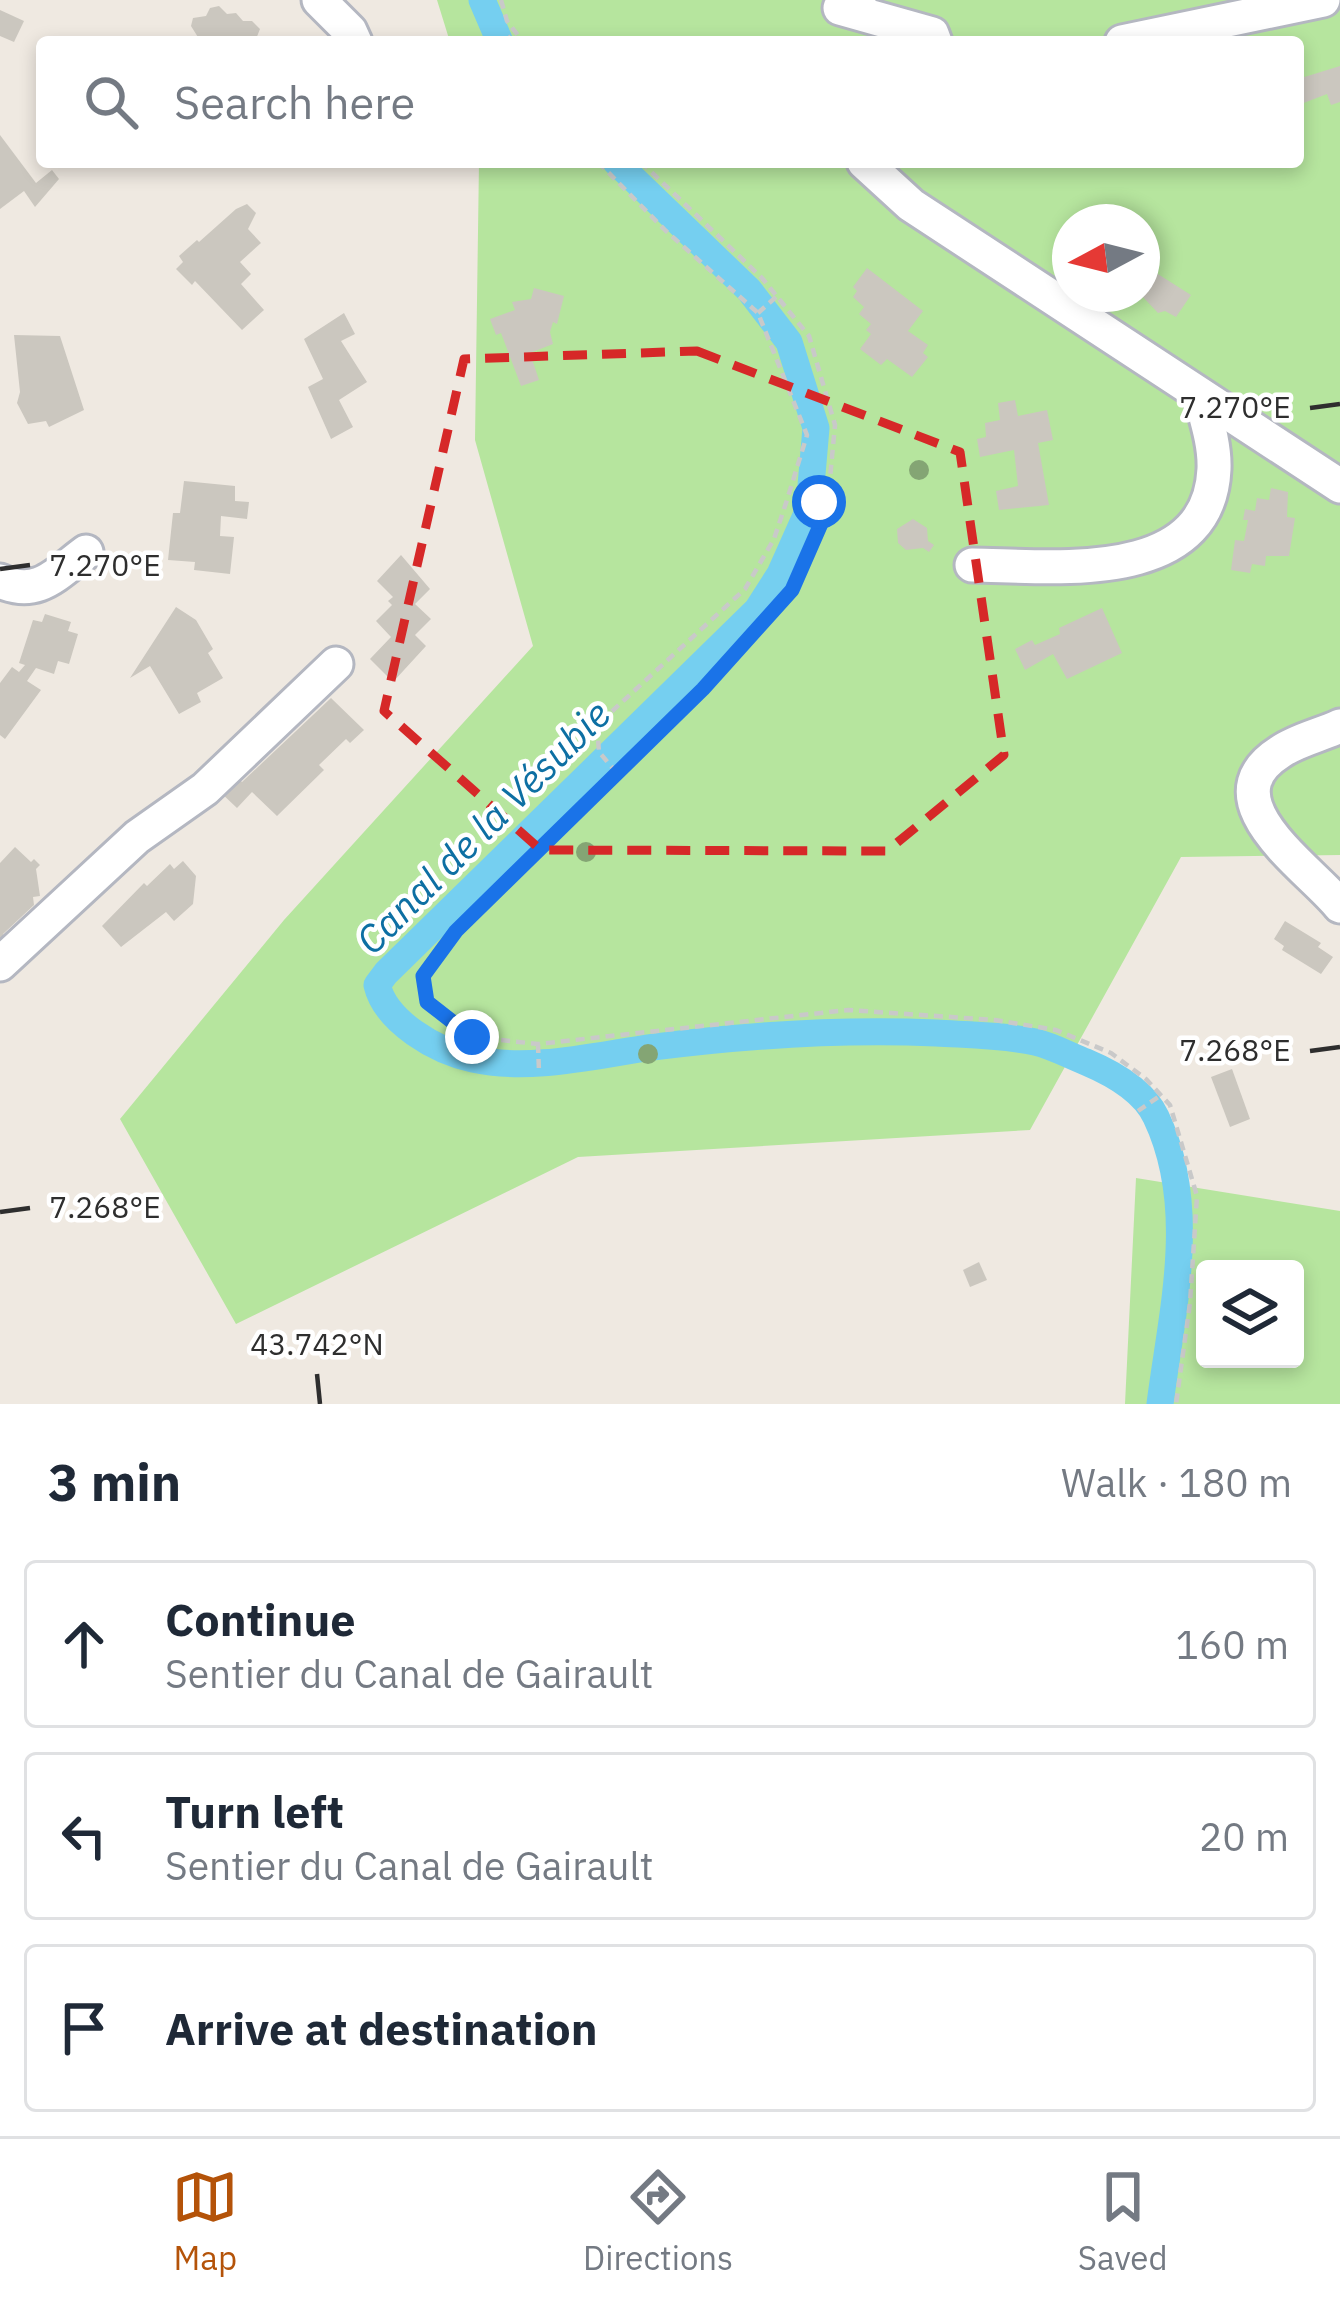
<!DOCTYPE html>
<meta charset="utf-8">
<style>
:root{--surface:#fff;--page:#f6f6f7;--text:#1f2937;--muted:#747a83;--line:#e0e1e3;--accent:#b45309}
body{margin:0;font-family:"IBM Plex Sans",sans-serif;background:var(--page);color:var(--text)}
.controls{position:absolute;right:36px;bottom:36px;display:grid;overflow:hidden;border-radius:12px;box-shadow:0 6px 18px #0003}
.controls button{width:108px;height:108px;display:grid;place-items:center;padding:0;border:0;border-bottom:3px solid var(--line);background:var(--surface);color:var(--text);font:60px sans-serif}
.compass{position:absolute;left:1052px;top:204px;width:108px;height:108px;border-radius:50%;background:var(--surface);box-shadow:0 6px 18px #0003;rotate:263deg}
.stop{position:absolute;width:36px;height:36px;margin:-27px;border:9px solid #1a73e8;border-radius:50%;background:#fff}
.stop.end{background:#1a73e8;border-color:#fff;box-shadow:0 3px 12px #0008}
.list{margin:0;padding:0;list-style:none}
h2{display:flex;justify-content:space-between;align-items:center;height:156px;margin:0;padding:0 48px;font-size:51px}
h2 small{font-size:39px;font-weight:400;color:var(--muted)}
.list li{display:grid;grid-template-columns:78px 1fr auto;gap:36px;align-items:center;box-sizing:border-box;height:168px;margin:0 24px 24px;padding:0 24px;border:3px solid var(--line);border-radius:12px}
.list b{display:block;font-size:45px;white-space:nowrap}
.list p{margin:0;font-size:39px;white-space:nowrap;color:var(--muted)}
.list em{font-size:39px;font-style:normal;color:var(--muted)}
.icon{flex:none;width:66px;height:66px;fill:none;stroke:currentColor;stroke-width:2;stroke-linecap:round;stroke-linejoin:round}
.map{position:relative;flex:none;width:1340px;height:1404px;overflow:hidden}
.search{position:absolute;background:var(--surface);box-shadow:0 6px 18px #0003;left:36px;right:36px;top:36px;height:132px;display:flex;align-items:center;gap:30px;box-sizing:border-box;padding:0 42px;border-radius:12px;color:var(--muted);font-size:45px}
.sheet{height:732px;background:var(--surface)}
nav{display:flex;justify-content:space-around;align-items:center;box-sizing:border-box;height:168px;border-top:3px solid var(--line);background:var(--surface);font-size:33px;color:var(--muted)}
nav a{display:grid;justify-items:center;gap:6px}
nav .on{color:var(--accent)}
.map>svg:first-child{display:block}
.green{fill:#b6e59e;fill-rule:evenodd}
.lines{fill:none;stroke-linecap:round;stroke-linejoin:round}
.canal{stroke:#75cff0;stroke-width:27}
.building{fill:#cbc7bf}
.minor-casing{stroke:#b4b7c1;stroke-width:39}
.path{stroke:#c9c9c9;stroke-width:4.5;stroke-dasharray:9 6;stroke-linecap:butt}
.minor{stroke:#fff;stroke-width:33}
.tree{fill:#84a574}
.route{stroke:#1a73e8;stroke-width:15}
.marked{fill:none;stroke:#d62828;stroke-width:9;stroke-dasharray:24 15;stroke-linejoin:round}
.ticks{fill:none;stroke:#2e2e2e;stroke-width:4.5}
.labels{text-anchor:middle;stroke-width:9;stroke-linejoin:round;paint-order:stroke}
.water-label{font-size:39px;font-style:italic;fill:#0d6fa3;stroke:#fff}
.ticks-label{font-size:30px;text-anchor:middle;fill:#2e2e2e;stroke:#fff;stroke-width:9;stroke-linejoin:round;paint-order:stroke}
</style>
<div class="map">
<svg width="1340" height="1404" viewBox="0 0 1340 1404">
<rect width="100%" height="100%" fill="#efe9e1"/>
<g class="green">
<path d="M 437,0 L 1340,0 L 1340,855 L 1181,857 L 1030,1130 L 578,1157 L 236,1324 L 120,1119 L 284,920 L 533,646 L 475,440 L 479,162 L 1298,162 L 1298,42 L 450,42 ZM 1070,222 L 1142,222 L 1142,294 L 1070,294 Z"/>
<path d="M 1136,1178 L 1340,1211 L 1340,1404 L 1125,1404 ZM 1205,1269 L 1295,1269 L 1295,1359 L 1205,1359 Z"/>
</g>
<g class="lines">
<g class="canal">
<path d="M 482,0 L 500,42"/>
<path d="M 616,162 L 749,290 L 789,342 L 816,428 L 809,509 L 780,574 L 757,610 L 386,973 L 377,985 C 386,1022 436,1051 473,1059 C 531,1072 596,1055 654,1047 C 748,1035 841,1029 936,1033 C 969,1035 1002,1035 1035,1042 C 1053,1046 1070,1056 1086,1062 C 1112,1073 1144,1091 1156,1117 C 1199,1207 1172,1310 1160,1404"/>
</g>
</g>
<g class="building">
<path d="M 219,6 L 227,14 L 236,13 L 243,21 L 252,21 L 260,29 L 256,39 L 201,42 L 191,26 L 193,18 L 206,16 L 210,8 Z"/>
<path d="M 0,10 L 24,21 L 14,42 L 0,36 Z"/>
<path d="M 1340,66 L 1340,102 L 1331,105 L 1327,94 L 1301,104 L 1298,79 Z"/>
<path d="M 0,135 L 36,183 L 52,170 L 59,179 L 35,207 L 24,191 L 0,209 Z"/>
<path d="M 247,204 L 256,213 L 248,229 L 261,243 L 240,262 L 251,274 L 241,284 L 264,310 L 242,330 L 195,281 L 192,285 L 176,269 L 183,262 L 179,256 L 197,240 L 199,242 L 236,209 Z"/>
<path d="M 1142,264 L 1191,295 L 1176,317 L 1165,311 L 1158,313 L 1142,296 Z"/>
<path d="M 867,268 L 923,311 L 908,331 L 928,345 L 923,353 L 928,357 L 912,377 L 887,359 L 881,365 L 860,349 L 871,334 L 866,330 L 871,324 L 859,314 L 864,307 L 853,297 L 857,291 L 853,287 Z"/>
<path d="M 534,288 L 564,296 L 557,324 L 553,322 L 550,332 L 553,344 L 530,353 L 539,380 L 521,386 L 501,333 L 496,335 L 490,319 L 515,310 L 512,302 L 531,299 Z"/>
<path d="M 344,313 L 355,334 L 341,341 L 367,382 L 339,400 L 353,427 L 331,439 L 308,387 L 323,379 L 304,339 Z"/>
<path d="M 14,335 L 60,336 L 84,410 L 49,427 L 46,421 L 28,424 L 17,403 L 20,392 Z"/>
<path d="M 1015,400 L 1018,416 L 1047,410 L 1053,440 L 1038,443 L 1049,505 L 999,510 L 996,491 L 1018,486 L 1014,450 L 980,457 L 977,439 L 986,437 L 985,423 L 1000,420 L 998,403 Z"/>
<path d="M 184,481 L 235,486 L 235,501 L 249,502 L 247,519 L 221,516 L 220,536 L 234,537 L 230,574 L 194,570 L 195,562 L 168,560 L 173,513 L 180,513 Z"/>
<path d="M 1271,488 L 1288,492 L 1287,517 L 1295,518 L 1289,556 L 1266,556 L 1265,566 L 1252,564 L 1250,573 L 1231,570 L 1235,540 L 1244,541 L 1248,520 L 1243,520 L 1245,509 L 1255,511 L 1257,498 L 1269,500 Z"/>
<path d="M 913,519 L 927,528 L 928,541 L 934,545 L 929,552 L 923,548 L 906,550 L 898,543 L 897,529 Z"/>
<path d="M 401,555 L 430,589 L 415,604 L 431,619 L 415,635 L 426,646 L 393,682 L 370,659 L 391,637 L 376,621 L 392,605 L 388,601 L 393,597 L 377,581 Z"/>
<path d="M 176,607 L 196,620 L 213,649 L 208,653 L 223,678 L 197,693 L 201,702 L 179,714 L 150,666 L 130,678 Z"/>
<path d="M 1102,608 L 1122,653 L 1067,679 L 1053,654 L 1025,670 L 1015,649 L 1032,640 L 1035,645 L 1060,634 L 1059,628 Z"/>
<path d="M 45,614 L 71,622 L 68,631 L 78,634 L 69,664 L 58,661 L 54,674 L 36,668 L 27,681 L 41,690 L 5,739 L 0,735 L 0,683 L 12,667 L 19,672 L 25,665 L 19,663 L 33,620 L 42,622 Z"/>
<path d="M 331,698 L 364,730 L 350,743 L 346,739 L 319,765 L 324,770 L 277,816 L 252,792 L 237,808 L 219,791 L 236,776 L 242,782 Z"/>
<path d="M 15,847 L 31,862 L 34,859 L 40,865 L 36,869 L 40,896 L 33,897 L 34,905 L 3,934 L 6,939 L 0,944 L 0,863 Z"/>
<path d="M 183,861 L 196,876 L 193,904 L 174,921 L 166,912 L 121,947 L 102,926 L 144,883 L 147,886 L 170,864 L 174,869 Z"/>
<path d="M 1285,921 L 1321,943 L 1318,947 L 1333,957 L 1321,974 L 1282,950 L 1284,946 L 1274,939 Z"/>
<path d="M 1232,1069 L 1250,1119 L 1230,1127 L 1211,1077 Z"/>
<path d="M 979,1262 L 987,1280 L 970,1287 L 963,1270 Z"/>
</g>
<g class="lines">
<defs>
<g id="minor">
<path d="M 319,0 L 350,31 L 355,42"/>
<path d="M 859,0 L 840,8 L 932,34 L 935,42"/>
<path d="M 1122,42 L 1323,0"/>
<path d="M 864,162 L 911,205 L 1340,486"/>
<path d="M 972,565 C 1053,566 1209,586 1214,469 C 1215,444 1206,418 1200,395"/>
<path d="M 0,581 C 38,598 56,574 86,552"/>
<path d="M 1340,726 C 1321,735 1297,740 1280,752 C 1204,800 1311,869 1340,906"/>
<path d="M 0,964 L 137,837 L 205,789 L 336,664"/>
</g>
</defs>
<use href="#minor" class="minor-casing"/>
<g class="path">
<path d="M 501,0 L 507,21 L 523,42"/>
<path d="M 504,42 L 516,32"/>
<path d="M 598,162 L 666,231 L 758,313 L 807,435 L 787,500"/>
<path d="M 641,162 L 762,278 L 809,336 L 835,425 L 827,510 L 792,590 L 702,689 L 456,931 L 423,976 L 427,1002 L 472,1037 L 538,1044 L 848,1010 L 995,1020 L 1056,1030 L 1111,1053 L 1146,1079 L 1170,1105 L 1197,1196 L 1190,1303 L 1176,1404"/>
<path d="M 758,313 L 776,297"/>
<path d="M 617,773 L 599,752 L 597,725 L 745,589 L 774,539 L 787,500 L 828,502"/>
<path d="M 538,1044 L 539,1072"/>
<path d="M 1138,1111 L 1161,1095"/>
</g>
<use href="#minor" class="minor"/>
</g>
<g class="tree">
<circle cx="919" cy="470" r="10"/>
<circle cx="586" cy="852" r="10"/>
<circle cx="648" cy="1054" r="10"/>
</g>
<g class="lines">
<path class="route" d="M 472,1037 L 427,1002 L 423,976 L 456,931 L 703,689 L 792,590 L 827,510 L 828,502 L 819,502"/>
</g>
<path class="marked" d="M 697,351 L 960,452 L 1004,755 L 887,851 L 541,850 L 384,711 L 464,359 Z"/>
<path class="ticks" d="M 1310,408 L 1340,404M 0,569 L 30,565M 1310,1051 L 1340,1047M 0,1212 L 30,1208M 317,1374 L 320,1404"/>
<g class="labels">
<g class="water-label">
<text transform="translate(483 827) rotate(-45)" y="14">Canal de la Vésubie</text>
</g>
</g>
<g class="ticks-label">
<text x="1235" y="418">7.270°E</text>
<text x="105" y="576">7.270°E</text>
<text x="1235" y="1061">7.268°E</text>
<text x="105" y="1218">7.268°E</text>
<text x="317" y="1355">43.742°N</text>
</g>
</svg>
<div class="controls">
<button><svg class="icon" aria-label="layers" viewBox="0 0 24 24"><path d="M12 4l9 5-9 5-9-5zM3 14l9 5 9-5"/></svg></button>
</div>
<svg class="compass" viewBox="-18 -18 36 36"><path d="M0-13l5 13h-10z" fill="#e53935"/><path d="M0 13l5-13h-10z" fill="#747a83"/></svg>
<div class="stop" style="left:819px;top:502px"></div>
<div class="stop end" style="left:472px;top:1037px"></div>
<div class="search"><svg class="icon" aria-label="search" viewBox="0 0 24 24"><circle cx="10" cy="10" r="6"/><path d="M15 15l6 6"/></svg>Search here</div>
</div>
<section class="sheet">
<h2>3 min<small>Walk · 180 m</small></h2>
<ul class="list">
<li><svg class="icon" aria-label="ahead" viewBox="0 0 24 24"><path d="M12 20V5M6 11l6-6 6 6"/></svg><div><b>Continue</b><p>Sentier du Canal de Gairault</p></div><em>160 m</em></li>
<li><svg class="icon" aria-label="left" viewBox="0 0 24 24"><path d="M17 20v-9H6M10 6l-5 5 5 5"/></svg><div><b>Turn left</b><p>Sentier du Canal de Gairault</p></div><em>20 m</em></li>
<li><svg class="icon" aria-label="arrive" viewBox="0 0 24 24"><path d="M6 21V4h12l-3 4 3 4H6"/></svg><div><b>Arrive at destination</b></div></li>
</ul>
</section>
<nav>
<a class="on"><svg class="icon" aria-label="map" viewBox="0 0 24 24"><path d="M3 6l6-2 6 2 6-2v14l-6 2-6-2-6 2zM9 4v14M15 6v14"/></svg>Map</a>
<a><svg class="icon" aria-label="directions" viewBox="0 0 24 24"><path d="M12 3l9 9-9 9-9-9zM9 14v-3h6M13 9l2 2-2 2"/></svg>Directions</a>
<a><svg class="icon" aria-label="saved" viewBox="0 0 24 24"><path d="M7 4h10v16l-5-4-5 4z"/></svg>Saved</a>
</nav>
